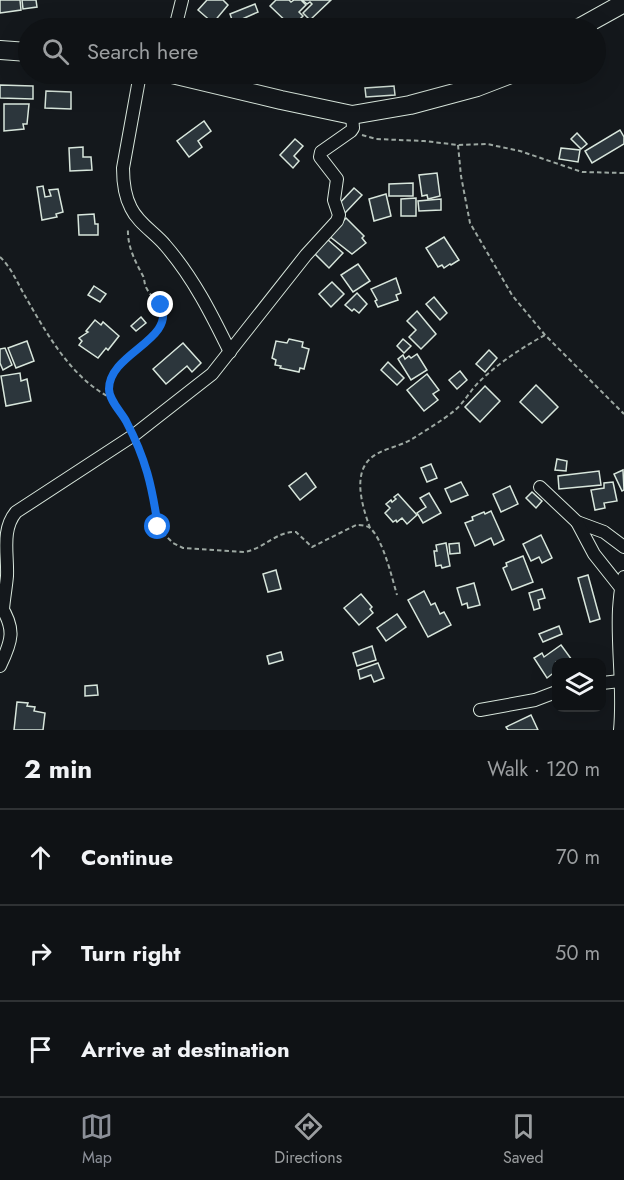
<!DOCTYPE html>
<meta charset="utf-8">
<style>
:root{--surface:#0f1215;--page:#181b1e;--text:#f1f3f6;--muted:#9b9ea0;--line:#2f3234;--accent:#8c9099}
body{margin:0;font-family:Jost,sans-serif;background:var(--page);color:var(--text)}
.controls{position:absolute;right:18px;bottom:18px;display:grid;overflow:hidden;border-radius:12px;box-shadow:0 6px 24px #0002}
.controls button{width:54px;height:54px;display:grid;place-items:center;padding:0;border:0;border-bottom:2px solid var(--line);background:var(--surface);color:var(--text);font:30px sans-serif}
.stop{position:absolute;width:18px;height:18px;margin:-14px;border:4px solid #1a73e8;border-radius:50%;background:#fff}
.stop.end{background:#1a73e8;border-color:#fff;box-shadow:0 2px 6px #0008}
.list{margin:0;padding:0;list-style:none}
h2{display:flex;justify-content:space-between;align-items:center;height:78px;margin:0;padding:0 24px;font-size:26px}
h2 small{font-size:20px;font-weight:400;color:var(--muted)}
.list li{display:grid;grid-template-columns:39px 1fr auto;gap:18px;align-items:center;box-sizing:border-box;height:96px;padding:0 24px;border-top:2px solid var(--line)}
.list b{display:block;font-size:22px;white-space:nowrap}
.list em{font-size:20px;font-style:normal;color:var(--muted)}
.icon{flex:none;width:33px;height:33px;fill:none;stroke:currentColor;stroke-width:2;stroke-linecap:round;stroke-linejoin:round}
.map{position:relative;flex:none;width:624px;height:730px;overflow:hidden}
.search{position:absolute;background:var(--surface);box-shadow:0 6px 24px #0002;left:18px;right:18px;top:18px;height:66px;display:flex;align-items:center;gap:15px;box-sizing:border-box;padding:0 21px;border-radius:33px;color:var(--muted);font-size:22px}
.sheet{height:366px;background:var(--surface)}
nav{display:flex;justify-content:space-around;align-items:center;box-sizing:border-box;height:84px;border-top:2px solid var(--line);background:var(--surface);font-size:16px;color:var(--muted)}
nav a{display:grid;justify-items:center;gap:3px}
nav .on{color:var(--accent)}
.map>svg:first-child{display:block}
.building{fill:#2c363c;stroke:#d8e6dc;stroke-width:1.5}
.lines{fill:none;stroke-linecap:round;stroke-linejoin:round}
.minor-casing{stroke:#d8e6dc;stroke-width:14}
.secondary-casing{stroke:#d8e6dc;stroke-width:20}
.path{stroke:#9da8a2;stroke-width:2;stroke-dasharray:4.5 3;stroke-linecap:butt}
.minor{stroke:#14181c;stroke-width:12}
.secondary{stroke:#14181c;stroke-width:18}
.route{stroke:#1a73e8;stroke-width:8}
</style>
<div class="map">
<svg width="624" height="730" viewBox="0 0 624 730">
<rect width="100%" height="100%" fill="#14181c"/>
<g class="building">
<path d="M 0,0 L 20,0 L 21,10 L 0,13 Z"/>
<path d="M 22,0 L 36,0 L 37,7 L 23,9 Z"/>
<path d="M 207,0 L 223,0 L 228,5 L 213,23 L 198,10 Z"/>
<path d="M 276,0 L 289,0 L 291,2 L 294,0 L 301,0 L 306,5 L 299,12 L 303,16 L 292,27 L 270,6 Z"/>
<path d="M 302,0 L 331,0 L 310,20 L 303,13 L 312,4 L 310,2 L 307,4 Z"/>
<path d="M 255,4 L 258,12 L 240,20 L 242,28 L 235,28 L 230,14 Z"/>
<path d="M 0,85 L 33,86 L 33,99 L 0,98 Z"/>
<path d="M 394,86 L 395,95 L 366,97 L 365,88 Z"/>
<path d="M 46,91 L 71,92 L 71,109 L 45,108 Z"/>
<path d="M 4,104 L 29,104 L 27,124 L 23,124 L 24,129 L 4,131 Z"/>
<path d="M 204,121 L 211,131 L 198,141 L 202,147 L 189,157 L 177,141 Z"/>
<path d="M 620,130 L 624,137 L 624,144 L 592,163 L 585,151 Z"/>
<path d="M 577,133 L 587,144 L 581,149 L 571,139 Z"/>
<path d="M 295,139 L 303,146 L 294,156 L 299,161 L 293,168 L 280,155 Z"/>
<path d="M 83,147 L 83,157 L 91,157 L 92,170 L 70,171 L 69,148 Z"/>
<path d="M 561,148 L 580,150 L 578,162 L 559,159 Z"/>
<path d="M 437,173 L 440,196 L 428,199 L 427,195 L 422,196 L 419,175 Z"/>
<path d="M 413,183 L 413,196 L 389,196 L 389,184 Z"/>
<path d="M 43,186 L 45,197 L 51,196 L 49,190 L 58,189 L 63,212 L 56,214 L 57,217 L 42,220 L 37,187 Z"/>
<path d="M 354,188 L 362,195 L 345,213 L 337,206 Z"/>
<path d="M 386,194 L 391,216 L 374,221 L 369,199 Z"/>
<path d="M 416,198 L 416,216 L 401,216 L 401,199 Z"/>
<path d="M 441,199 L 441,210 L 419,211 L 418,201 Z"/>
<path d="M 94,214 L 95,224 L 98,224 L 98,235 L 79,235 L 78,215 Z"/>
<path d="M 346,218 L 364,236 L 362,238 L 366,243 L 352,254 L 329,236 Z"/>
<path d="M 444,237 L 459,260 L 451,265 L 450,264 L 444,268 L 442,265 L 438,267 L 426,248 Z"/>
<path d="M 327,239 L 343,253 L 329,268 L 314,253 Z"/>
<path d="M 358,264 L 370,281 L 353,292 L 341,275 Z"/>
<path d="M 396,278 L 401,293 L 396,295 L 398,300 L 378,307 L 375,301 L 377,300 L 371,289 Z"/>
<path d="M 332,282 L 344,294 L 331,307 L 319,294 Z"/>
<path d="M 94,286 L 106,294 L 100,302 L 88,295 Z"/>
<path d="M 357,293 L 367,304 L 359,313 L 354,309 L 352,311 L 345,305 Z"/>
<path d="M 434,297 L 447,313 L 440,320 L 426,304 Z"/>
<path d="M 417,311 L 436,334 L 421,349 L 409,337 L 416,330 L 407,321 Z"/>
<path d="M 141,317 L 146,323 L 136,331 L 131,326 Z"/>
<path d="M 95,320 L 101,325 L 103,322 L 119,336 L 108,350 L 106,348 L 98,358 L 79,345 L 82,341 L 79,338 L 88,332 L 86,331 Z"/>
<path d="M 289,339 L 303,342 L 302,347 L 309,349 L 304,369 L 300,368 L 299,372 L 280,368 L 281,366 L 275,365 L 276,360 L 272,358 L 276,341 L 287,343 Z"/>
<path d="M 403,339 L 411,346 L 404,353 L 397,346 Z"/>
<path d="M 27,341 L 34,361 L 16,368 L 8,348 Z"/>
<path d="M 183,343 L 201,363 L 192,372 L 187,366 L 166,384 L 153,369 Z"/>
<path d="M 5,348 L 12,365 L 3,370 L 0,363 L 0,349 Z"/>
<path d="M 489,350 L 497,358 L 485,372 L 476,364 Z"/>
<path d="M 417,354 L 427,370 L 411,380 L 398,359 L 403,355 L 405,359 L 409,356 L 411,358 Z"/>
<path d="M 388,362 L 404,378 L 397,385 L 381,370 Z"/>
<path d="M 460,371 L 467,380 L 457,389 L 449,380 Z"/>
<path d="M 20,373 L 21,381 L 27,379 L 31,401 L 6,406 L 1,376 Z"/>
<path d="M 427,374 L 439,390 L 433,394 L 438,400 L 424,411 L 407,390 Z"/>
<path d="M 536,385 L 558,407 L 542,423 L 520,402 Z"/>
<path d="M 485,386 L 500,401 L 480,422 L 465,407 Z"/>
<path d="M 557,459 L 567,461 L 566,471 L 555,470 Z"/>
<path d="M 431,464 L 437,478 L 427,482 L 421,468 Z"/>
<path d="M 623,470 L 624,490 L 622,491 L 614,474 Z"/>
<path d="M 599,471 L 601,485 L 559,489 L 558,476 Z"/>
<path d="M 306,473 L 316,487 L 300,500 L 289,486 Z"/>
<path d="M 461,482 L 468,495 L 451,502 L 445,489 Z"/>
<path d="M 613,482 L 617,501 L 604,503 L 605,508 L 595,510 L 591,490 L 604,488 L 604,483 Z"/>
<path d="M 510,486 L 518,504 L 501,512 L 493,494 Z"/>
<path d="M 532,492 L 542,501 L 536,508 L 526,498 Z"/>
<path d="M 429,493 L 441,513 L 423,523 L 417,513 L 426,507 L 420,498 Z"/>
<path d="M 398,494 L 417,515 L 407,524 L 402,518 L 397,522 L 396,520 L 393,522 L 385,513 L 390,508 L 386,504 L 391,500 L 392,502 L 396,499 L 394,497 Z"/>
<path d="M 491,511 L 504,540 L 494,545 L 491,538 L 475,546 L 465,523 L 473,520 L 472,517 L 484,512 L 485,514 Z"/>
<path d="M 541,535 L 552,558 L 542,563 L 539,557 L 531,561 L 523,544 Z"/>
<path d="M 446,543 L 450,566 L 442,568 L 441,565 L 436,566 L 434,551 L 437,551 L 436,545 Z"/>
<path d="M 459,543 L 460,553 L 450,554 L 449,544 Z"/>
<path d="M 523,556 L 533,582 L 512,590 L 503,568 L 507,566 L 506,563 Z"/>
<path d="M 276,570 L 281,589 L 268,592 L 263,574 Z"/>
<path d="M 588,575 L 600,619 L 590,622 L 578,578 Z"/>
<path d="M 474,583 L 480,605 L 468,608 L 467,603 L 462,605 L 457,588 Z"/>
<path d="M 542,589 L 545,598 L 538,600 L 540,608 L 534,610 L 529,593 Z"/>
<path d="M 424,591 L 431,605 L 435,603 L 440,614 L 444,612 L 451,625 L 428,637 L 408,600 Z"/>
<path d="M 361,594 L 372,607 L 370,609 L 373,613 L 359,625 L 344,608 Z"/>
<path d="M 397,614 L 406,627 L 386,641 L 377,628 Z"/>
<path d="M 559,626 L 562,634 L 543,642 L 539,634 Z"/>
<path d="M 561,645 L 572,660 L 569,662 L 556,662 L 556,671 L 547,678 L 534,658 L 542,653 L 544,657 Z"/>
<path d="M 372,646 L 376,660 L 357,666 L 353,653 Z"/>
<path d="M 281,652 L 283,660 L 269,664 L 267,656 Z"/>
<path d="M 378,663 L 384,678 L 374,682 L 371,675 L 360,679 L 358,670 Z"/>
<path d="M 97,685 L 98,695 L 85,696 L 85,686 Z"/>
<path d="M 17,702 L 28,703 L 27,706 L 35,707 L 34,711 L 45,713 L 43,730 L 14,730 Z"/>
<path d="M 531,715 L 538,730 L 508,730 L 506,727 Z"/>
</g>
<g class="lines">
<defs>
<g id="minor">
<path d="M 175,28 L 182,0"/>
<path d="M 140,74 L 123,168 C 123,182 124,195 131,208 C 138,223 155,233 165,245 C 193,277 212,315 230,352"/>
<path d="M 540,487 L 577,522 L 604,532 L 624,547"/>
<path d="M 577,522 L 594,554 L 621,588"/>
<path d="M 0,605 C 16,629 12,641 0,666"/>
<path d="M 3,609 C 4,598 6,587 7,576 C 8,554 1,530 16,512 L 134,435 L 212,374 L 306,255 L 337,221 L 339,215 L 334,200 L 337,179 L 320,157 L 321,152 L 351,131 L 353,128 L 352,115"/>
<path d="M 602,683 L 620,681"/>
<path d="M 480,710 L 535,700 L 556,692"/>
<path d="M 620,730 C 624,690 617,649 619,609 C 620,598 620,588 624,577"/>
</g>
<g id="secondary">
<path d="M 579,28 L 624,3"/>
<path d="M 0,50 L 28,52"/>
<path d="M 172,74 L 281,100 L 352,115 L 410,105 L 477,87 L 511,74"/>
</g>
</defs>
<use href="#minor" class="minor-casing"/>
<use href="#secondary" class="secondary-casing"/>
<g class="path">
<path d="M 362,135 L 376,139 L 424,141 L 458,145 L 487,144 L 520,151 L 582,172 L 624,173"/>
<path d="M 458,145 L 461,176 L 470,223 L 512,295 L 545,335 L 624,414"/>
<path d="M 0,257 C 11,267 18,284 25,296 C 47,334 71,378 111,398"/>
<path d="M 127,423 C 122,413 110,401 109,391 C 106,356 155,349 164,320 C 168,305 152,300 147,289 C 144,285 145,280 143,276 C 135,261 127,246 128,228"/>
<path d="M 138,447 L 153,491 L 158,527 L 164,534 L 173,543 L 183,548 L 244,552 C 264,549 276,531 296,532 L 312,547 L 356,525 C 360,525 366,525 370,528 C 383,539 392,578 397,595"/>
<path d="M 370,528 C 364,511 356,487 363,469 C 371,449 396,449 412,439 C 425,431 443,420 454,411 C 465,402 471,389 481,380 C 500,362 523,347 545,335"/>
</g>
<use href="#minor" class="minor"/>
<use href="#secondary" class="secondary"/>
</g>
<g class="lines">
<path class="route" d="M 158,527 C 152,486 146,459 126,421 C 121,412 109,400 109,389 C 109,353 176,340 161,305"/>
</g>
</svg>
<div class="controls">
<button><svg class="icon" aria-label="layers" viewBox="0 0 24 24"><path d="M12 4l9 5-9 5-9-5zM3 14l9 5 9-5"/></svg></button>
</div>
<div class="stop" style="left:158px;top:527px"></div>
<div class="stop end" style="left:161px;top:305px"></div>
<div class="search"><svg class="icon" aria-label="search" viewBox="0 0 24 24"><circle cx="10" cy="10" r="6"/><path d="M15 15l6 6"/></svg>Search here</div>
</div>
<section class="sheet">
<h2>2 min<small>Walk · 120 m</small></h2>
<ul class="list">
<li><svg class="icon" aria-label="ahead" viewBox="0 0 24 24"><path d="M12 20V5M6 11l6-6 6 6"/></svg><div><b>Continue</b></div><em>70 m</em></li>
<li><svg class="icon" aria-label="right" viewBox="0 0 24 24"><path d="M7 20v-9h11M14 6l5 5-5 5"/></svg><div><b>Turn right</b></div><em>50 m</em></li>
<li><svg class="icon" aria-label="arrive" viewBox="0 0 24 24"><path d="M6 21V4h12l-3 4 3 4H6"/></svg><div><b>Arrive at destination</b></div></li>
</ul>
</section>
<nav>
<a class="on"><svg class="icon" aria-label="map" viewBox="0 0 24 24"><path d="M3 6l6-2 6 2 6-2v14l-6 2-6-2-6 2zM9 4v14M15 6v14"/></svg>Map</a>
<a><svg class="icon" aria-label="directions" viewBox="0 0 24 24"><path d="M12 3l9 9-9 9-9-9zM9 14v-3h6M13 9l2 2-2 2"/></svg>Directions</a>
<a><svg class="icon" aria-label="saved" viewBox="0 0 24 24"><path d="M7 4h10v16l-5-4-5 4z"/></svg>Saved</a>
</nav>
